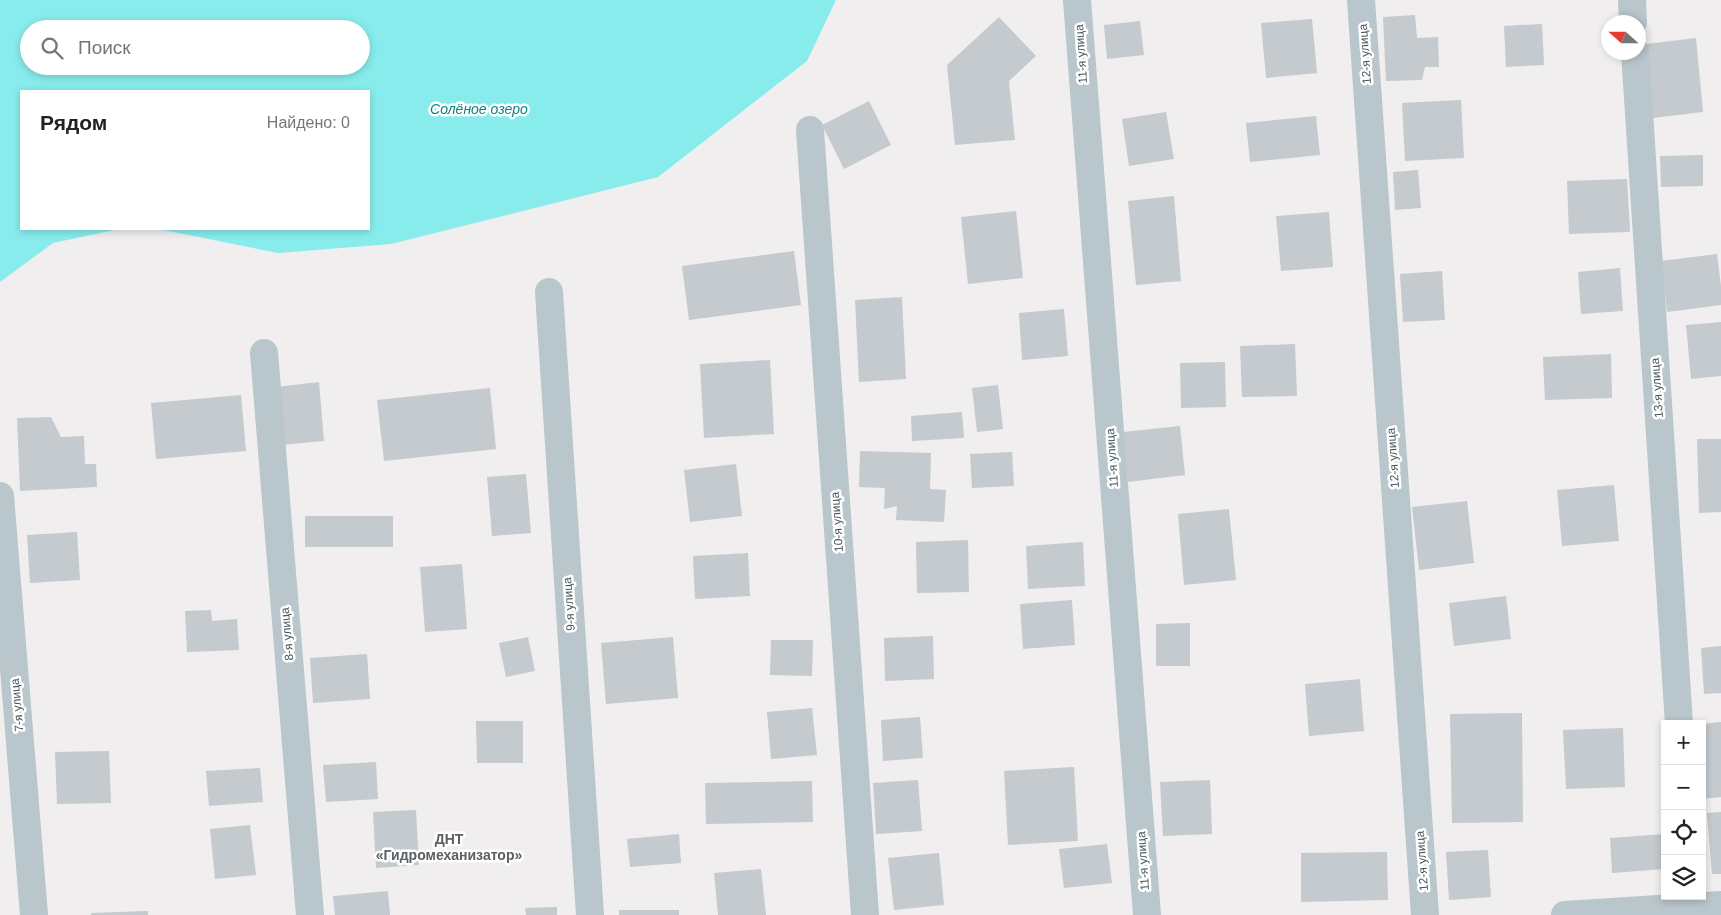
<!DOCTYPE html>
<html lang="ru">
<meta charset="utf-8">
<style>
:root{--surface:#fff;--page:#f6f6f6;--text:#222;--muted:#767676;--line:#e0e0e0}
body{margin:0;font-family:Arial,sans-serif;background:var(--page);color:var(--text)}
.controls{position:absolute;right:15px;bottom:15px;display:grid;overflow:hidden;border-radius:0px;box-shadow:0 2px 8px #0003}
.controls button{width:45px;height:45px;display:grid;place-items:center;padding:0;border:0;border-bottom:1px solid var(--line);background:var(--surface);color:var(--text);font:25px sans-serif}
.compass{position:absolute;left:1601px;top:15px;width:45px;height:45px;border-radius:50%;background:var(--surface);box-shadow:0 2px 8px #0003;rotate:291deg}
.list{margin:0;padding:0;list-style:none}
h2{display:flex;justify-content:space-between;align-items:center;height:65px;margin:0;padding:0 20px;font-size:21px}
h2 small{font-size:16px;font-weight:400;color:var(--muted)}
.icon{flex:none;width:28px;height:28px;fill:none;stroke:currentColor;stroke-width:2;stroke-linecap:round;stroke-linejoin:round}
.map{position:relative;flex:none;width:1721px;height:915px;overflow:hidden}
.search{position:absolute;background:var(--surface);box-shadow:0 2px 8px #0003;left:20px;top:20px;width:350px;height:55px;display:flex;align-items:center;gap:12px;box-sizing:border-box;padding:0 18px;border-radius:28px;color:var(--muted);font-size:19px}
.panel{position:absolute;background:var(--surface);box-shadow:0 2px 8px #0003;left:20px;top:90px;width:350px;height:140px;border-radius:0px}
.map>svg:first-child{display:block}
.water{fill:#88ecec;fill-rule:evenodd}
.building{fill:#c4cace}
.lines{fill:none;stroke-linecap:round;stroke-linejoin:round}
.minor{stroke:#b9c6cb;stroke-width:28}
.labels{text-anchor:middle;stroke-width:5;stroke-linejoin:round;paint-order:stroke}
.street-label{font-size:12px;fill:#46565b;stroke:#fff}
.water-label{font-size:14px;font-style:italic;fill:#0c8383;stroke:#fff}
.neighbourhood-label{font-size:14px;font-weight:bold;fill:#5a6063;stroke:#fff}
</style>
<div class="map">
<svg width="1721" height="915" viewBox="0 0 1721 915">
<rect width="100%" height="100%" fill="#f0eeee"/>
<path class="water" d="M 0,0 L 836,0 L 807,61 L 658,177 L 391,244 L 278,253 L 158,229 L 369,229 L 369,91 L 21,91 L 21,229 L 119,229 L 53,243 L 0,282 ZM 29,29 L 361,29 L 361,66 L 29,66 Z"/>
<g class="building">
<path d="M 1415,15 L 1417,38 L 1438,37 L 1439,67 L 1425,67 L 1422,80 L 1386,81 L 1383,17 Z"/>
<path d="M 999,17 L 1036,56 L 1009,81 L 1015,140 L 955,145 L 947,65 Z"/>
<path d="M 1312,19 L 1317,73 L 1266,78 L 1261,23 Z"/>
<path d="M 1140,21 L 1144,55 L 1107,59 L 1104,25 Z"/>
<path d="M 1542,24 L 1544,65 L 1506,67 L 1504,26 Z"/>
<path d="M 1696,38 L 1703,112 L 1653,118 L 1646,44 Z"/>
<path d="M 1461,100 L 1464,158 L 1405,161 L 1402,103 Z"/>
<path d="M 869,101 L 891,145 L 844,169 L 822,125 Z"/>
<path d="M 1166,112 L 1174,159 L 1129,166 L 1122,119 Z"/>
<path d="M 1316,116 L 1320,155 L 1250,162 L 1246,123 Z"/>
<path d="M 1703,155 L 1703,186 L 1661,187 L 1660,156 Z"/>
<path d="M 1418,170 L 1421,208 L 1395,210 L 1393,172 Z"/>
<path d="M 1627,179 L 1630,232 L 1569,234 L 1567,181 Z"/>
<path d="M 1174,196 L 1181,281 L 1136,285 L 1128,201 Z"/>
<path d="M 1016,211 L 1023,278 L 968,284 L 961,217 Z"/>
<path d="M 1329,212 L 1333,267 L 1281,271 L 1276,216 Z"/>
<path d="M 794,251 L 801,305 L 689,320 L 682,266 Z"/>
<path d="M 1717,254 L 1721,286 L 1721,305 L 1667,312 L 1661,261 Z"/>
<path d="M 1620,268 L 1623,311 L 1581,314 L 1578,272 Z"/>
<path d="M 1442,271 L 1445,320 L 1403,322 L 1400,274 Z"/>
<path d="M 902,297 L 906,379 L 859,382 L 855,300 Z"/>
<path d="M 1064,309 L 1068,356 L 1022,360 L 1019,313 Z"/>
<path d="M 1721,322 L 1721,376 L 1691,379 L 1686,325 Z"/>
<path d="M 1295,344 L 1297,396 L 1242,397 L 1240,346 Z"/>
<path d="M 1611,354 L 1612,398 L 1545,400 L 1543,357 Z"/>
<path d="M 770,360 L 774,434 L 704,438 L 700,364 Z"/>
<path d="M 1225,362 L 1226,407 L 1181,408 L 1180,363 Z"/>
<path d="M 319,382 L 324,441 L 281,445 L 276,387 Z"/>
<path d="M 998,385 L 1003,429 L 977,432 L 972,388 Z"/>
<path d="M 490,388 L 496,449 L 384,461 L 377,400 Z"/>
<path d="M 241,395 L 246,451 L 156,459 L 151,403 Z"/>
<path d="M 962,412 L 964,438 L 912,441 L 911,416 Z"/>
<path d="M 51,417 L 61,437 L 84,436 L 85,464 L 96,464 L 97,487 L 20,491 L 17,418 Z"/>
<path d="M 1180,426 L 1185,475 L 1128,482 L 1123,432 Z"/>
<path d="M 1697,439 L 1721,439 L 1721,512 L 1699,513 Z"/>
<path d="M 860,451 L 931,453 L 930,489 L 946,490 L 944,522 L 896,520 L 897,506 L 884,509 L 885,488 L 859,487 Z"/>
<path d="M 1012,452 L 1014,486 L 972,488 L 970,454 Z"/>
<path d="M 736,464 L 742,516 L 690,522 L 684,470 Z"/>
<path d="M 526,474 L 531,533 L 492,536 L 487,477 Z"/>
<path d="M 1614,485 L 1619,541 L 1562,546 L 1557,490 Z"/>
<path d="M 1467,501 L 1474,563 L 1419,570 L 1412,507 Z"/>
<path d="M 1229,509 L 1236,580 L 1184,585 L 1178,514 Z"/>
<rect x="305" y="516" width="88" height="31"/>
<path d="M 77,532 L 80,580 L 30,583 L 27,535 Z"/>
<path d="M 968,540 L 969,592 L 917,593 L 916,542 Z"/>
<path d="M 1083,542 L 1085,586 L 1028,589 L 1026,546 Z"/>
<path d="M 748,553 L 750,596 L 695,599 L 693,556 Z"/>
<path d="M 462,564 L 467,629 L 425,632 L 420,567 Z"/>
<path d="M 1506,596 L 1511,639 L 1454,646 L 1449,603 Z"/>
<path d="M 1072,600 L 1075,645 L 1023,649 L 1020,604 Z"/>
<path d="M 211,610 L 212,621 L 237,619 L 239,650 L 187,652 L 185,611 Z"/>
<path d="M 1190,623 L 1190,666 L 1156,666 L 1156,624 Z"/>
<path d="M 933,636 L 934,679 L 885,681 L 884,638 Z"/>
<path d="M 528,637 L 535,671 L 506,677 L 499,643 Z"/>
<path d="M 673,637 L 678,698 L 606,704 L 601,643 Z"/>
<path d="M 771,640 L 813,640 L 812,676 L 770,675 Z"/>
<path d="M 1721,646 L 1721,693 L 1704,694 L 1701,648 Z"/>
<path d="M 367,654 L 370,699 L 313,703 L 310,658 Z"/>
<path d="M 1360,679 L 1364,731 L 1309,736 L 1305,684 Z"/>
<path d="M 812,708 L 817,755 L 771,759 L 767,712 Z"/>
<path d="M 1522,713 L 1523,822 L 1452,823 L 1450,714 Z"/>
<path d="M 920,717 L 923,758 L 883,761 L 881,720 Z"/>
<path d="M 476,721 L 523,721 L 523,763 L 477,763 Z"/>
<path d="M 1721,722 L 1721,797 L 1702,799 L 1702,724 Z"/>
<path d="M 1623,728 L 1625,787 L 1566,789 L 1563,730 Z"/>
<path d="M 109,751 L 111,803 L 57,804 L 55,752 Z"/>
<path d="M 376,762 L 378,799 L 326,802 L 323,765 Z"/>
<path d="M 1074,767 L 1078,841 L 1008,845 L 1004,771 Z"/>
<path d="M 260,768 L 263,802 L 209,806 L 206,771 Z"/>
<path d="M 918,780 L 922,831 L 876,834 L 873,783 Z"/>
<path d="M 1210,780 L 1212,834 L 1163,836 L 1160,782 Z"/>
<path d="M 812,781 L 813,822 L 706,824 L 705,783 Z"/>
<path d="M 416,810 L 419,865 L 376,868 L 373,812 Z"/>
<path d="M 1721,812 L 1721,874 L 1712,874 L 1707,813 Z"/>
<path d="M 250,825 L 256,875 L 215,879 L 210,829 Z"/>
<path d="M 679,834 L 681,863 L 630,867 L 627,839 Z"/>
<path d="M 1665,834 L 1665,869 L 1612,873 L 1610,838 Z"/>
<path d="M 1107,844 L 1112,883 L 1064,888 L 1059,849 Z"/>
<path d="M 1488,850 L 1491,897 L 1449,900 L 1446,852 Z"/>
<path d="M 1387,852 L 1388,900 L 1301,902 L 1301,853 Z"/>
<path d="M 939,853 L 944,905 L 894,910 L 888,858 Z"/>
<path d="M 761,869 L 766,915 L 718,915 L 714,873 Z"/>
<path d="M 388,891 L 390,915 L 335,915 L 333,896 Z"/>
<path d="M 557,907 L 557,915 L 526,915 L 525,908 Z"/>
<rect x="619" y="910" width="60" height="5"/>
<path d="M 148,911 L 148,915 L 91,915 L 91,913 Z"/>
</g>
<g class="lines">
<g class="minor">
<path d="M 1077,0 L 1147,915"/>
<path d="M 1361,0 L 1425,915"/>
<path d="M 1632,0 L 1633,22"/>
<path d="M 1635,52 L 1679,724"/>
<path d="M 810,130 L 865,915"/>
<path d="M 549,292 L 590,915"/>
<path d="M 264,353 L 310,915"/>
<path d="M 0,496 L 34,915"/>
<path d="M 1565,915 L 1721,905"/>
</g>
</g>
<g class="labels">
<g class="street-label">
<text transform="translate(1081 54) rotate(-94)" y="4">11-я улица</text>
<text transform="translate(1365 54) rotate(-94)" y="4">12-я улица</text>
<text transform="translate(1657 388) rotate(-94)" y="4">13-я улица</text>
<text transform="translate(1112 458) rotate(-94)" y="4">11-я улица</text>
<text transform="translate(1393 458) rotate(-94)" y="4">12-я улица</text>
<text transform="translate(837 522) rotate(-94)" y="4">10-я улица</text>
<text transform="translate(569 604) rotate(-94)" y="4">9-я улица</text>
<text transform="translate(287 634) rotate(-95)" y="4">8-я улица</text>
<text transform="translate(17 705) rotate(-95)" y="4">7-я улица</text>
<text transform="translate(1143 861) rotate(-94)" y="4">11-я улица</text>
<text transform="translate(1422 861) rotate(-94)" y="4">12-я улица</text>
</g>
<g class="water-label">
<text x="479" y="114">Солёное озеро</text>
</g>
<g class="neighbourhood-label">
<text x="449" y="844">ДНТ<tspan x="449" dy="16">«Гидромеханизатор»</tspan></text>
</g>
</g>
</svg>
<div class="controls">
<button>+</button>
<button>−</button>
<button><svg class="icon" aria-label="locate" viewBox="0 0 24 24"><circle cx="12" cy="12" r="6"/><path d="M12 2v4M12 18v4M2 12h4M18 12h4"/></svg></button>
<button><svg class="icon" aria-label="layers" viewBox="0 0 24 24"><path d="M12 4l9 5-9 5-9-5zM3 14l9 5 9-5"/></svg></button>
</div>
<svg class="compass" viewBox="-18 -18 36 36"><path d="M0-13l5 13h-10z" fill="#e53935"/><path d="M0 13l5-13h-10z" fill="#767676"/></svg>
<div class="search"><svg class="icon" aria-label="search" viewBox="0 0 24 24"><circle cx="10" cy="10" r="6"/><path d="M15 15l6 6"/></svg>Поиск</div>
<section class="panel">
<h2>Рядом<small>Найдено: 0</small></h2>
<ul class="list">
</ul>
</section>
</div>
